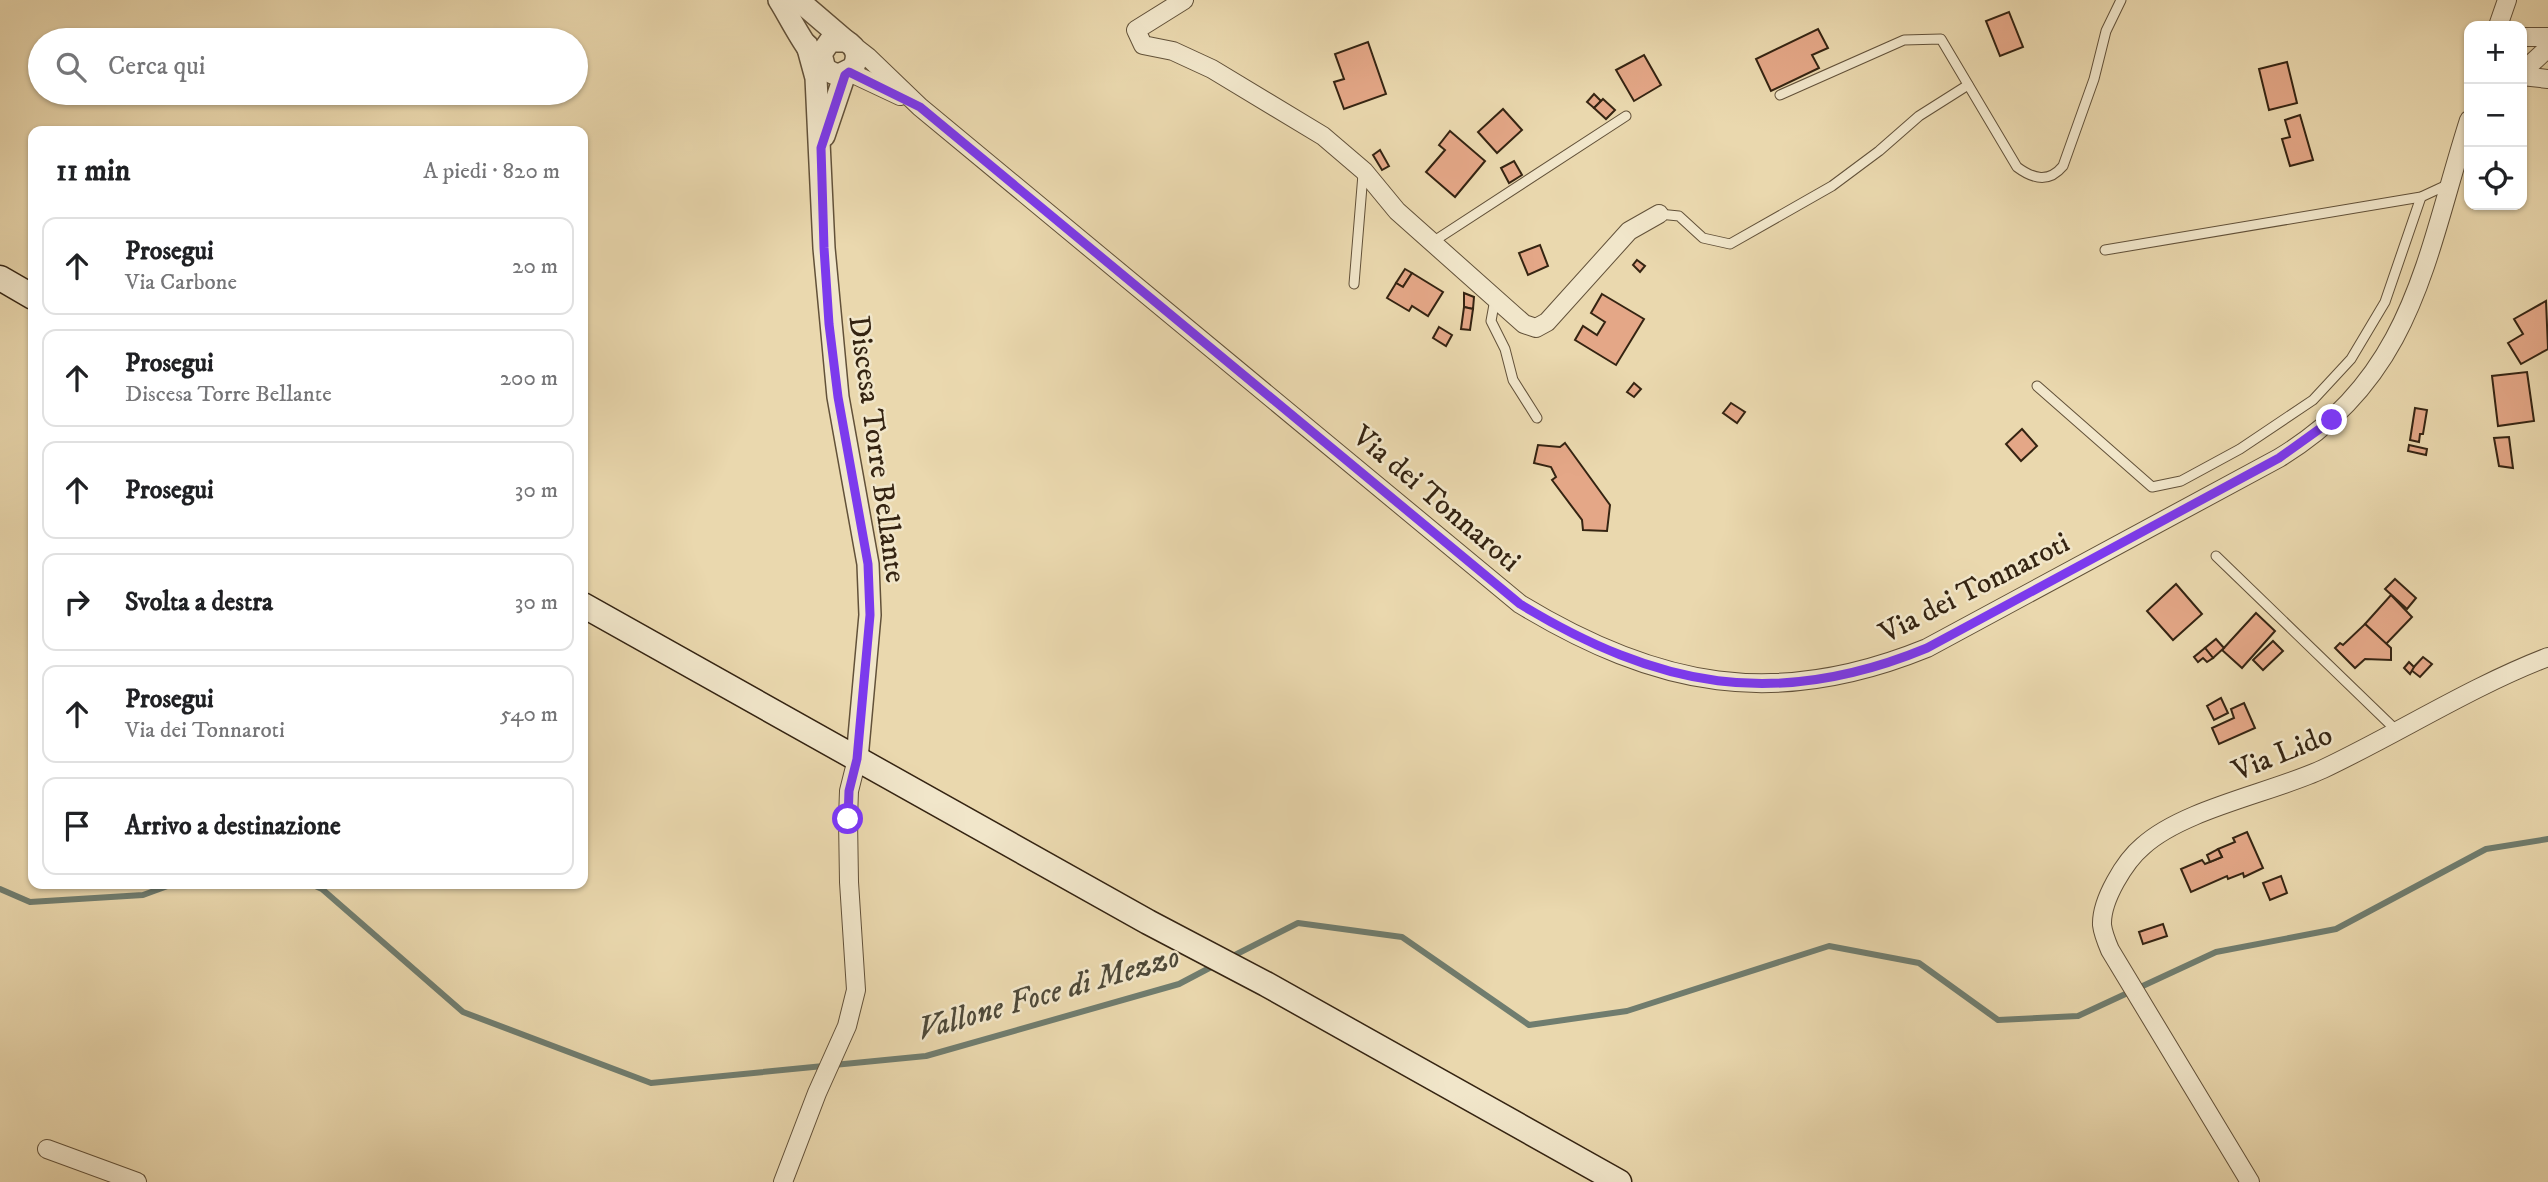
<!DOCTYPE html>
<html lang="it">
<meta charset="utf-8">
<style>
:root{--surface:#fff;--page:#f6f6f6;--text:#202124;--muted:#757577;--line:#e0e0e0}
body{margin:0;font-family:"IM FELL DW Pica",serif;background:var(--page);color:var(--text)}
.controls{position:absolute;right:21px;top:21px;display:grid;overflow:hidden;border-radius:14px;box-shadow:0 2px 5px #0004}
.controls button{width:63px;height:63px;display:grid;place-items:center;padding:0;border:0;border-bottom:2px solid var(--line);background:var(--surface);color:var(--text);font:35px sans-serif}
.stop{position:absolute;width:21px;height:21px;margin:-16px;border:5px solid #7c3aed;border-radius:50%;background:#fff}
.stop.end{background:#7c3aed;border-color:#fff;box-shadow:0 2px 7px #0008}
.list{margin:0;padding:0;list-style:none}
h2{display:flex;justify-content:space-between;align-items:center;height:91px;margin:0;padding:0 28px;font-size:30px}
h2 small{font-size:23px;font-weight:400;color:var(--muted)}
.list li{display:grid;grid-template-columns:46px 1fr auto;gap:21px;align-items:center;box-sizing:border-box;height:98px;margin:0 14px 14px;padding:0 14px;border:2px solid var(--line);border-radius:14px}
.list b{display:block;font-size:26px;white-space:nowrap}
.list p{margin:0;font-size:23px;white-space:nowrap;color:var(--muted)}
.list em{font-size:23px;font-style:normal;color:var(--muted)}
.icon{flex:none;width:38px;height:38px;fill:none;stroke:currentColor;stroke-width:2;stroke-linecap:round;stroke-linejoin:round}
.map{position:relative;flex:none;width:2548px;height:1182px;overflow:hidden}
.search{position:absolute;background:var(--surface);box-shadow:0 2px 5px #0004;left:28px;top:28px;width:560px;height:77px;display:flex;align-items:center;gap:18px;box-sizing:border-box;padding:0 24px;border-radius:38px;color:var(--muted);font-size:26px}
.panel{position:absolute;background:var(--surface);box-shadow:0 2px 5px #0004;left:28px;top:126px;width:560px;height:763px;border-radius:14px}
.map>svg:first-child{display:block}
.lines{fill:none;stroke-linecap:round;stroke-linejoin:round}
.stream{stroke:#707d6f;stroke-width:6}
.building{fill:#e4a787;stroke:#352412;stroke-width:2}
.service-casing{stroke:#625139;stroke-width:11}
.minor-casing{stroke:#625139;stroke-width:20}
.tertiary-casing{stroke:#625139;stroke-width:24}
.secondary-casing{stroke:#352412;stroke-width:27}
.service{stroke:#f1e6ca;stroke-width:9}
.minor{stroke:#f1e6ca;stroke-width:18}
.tertiary{stroke:#f1e6ca;stroke-width:21}
.secondary{stroke:#f1e6ca;stroke-width:24}
.route{stroke:#7c3aed;stroke-width:9}
.labels{text-anchor:middle;stroke-width:5;stroke-linejoin:round;paint-order:stroke}
.street-label{font-size:30px;fill:#352412;stroke:#f1e6ca}
.water-label{font-size:32px;font-style:italic;fill:#4e4939;stroke:#f1e6ca}
</style>
<div class="map">
<svg width="2548" height="1182" viewBox="0 0 2548 1182">
<rect width="100%" height="100%" fill="#ead8ae"/>
<filter id="stains"><feTurbulence type="fractalNoise" baseFrequency=".00286" numOctaves="4"/><feColorMatrix values="0 0 0 0 .2 0 0 0 0 .09 0 0 0 0 .02 0 0 0 .5 -.17"/></filter>
<radialGradient id="worn" r=".72"><stop offset=".6" stop-color="#630" stop-opacity="0"/><stop offset="1" stop-color="#630" stop-opacity=".3"/></radialGradient>
<g class="lines">
<g class="stream">
<path d="M 311,884 L 322,889 L 463,1012 L 651,1083 L 926,1056 L 1179,984 L 1217,964"/>
<path d="M 0,889 L 30,902 L 143,895 L 173,884"/>
<path d="M 1229,958 L 1298,923 L 1402,937 L 1529,1025 L 1627,1011 L 1829,946 L 1919,963 L 1998,1020 L 2078,1016 L 2216,952 L 2336,929 L 2486,849 L 2548,839"/>
</g>
</g>
<g class="building">
<path d="M 2009,12 L 2023,47 L 2000,56 L 1986,21 Z"/>
<path d="M 1818,29 L 1828,48 L 1812,55 L 1819,68 L 1771,91 L 1756,59 Z"/>
<path d="M 1368,42 L 1386,94 L 1344,109 L 1334,82 L 1344,79 L 1335,54 Z"/>
<path d="M 1644,55 L 1661,85 L 1634,101 L 1616,70 Z"/>
<path d="M 2287,62 L 2297,103 L 2269,110 L 2259,69 Z"/>
<path d="M 1594,94 L 1601,101 L 1594,108 L 1587,102 Z"/>
<path d="M 1603,99 L 1615,110 L 1606,119 L 1594,108 Z"/>
<path d="M 1503,109 L 1522,130 L 1497,153 L 1478,132 Z"/>
<path d="M 2300,115 L 2313,160 L 2290,166 L 2282,139 L 2290,137 L 2285,120 Z"/>
<path d="M 1450,131 L 1485,161 L 1455,197 L 1426,172 L 1445,150 L 1439,145 Z"/>
<path d="M 1380,150 L 1389,166 L 1382,170 L 1373,155 Z"/>
<path d="M 1514,161 L 1522,175 L 1509,183 L 1501,168 Z"/>
<path d="M 1540,245 L 1548,266 L 1528,275 L 1519,253 Z"/>
<path d="M 1637,260 L 1645,266 L 1640,272 L 1633,265 Z"/>
<path d="M 1405,269 L 1412,273 L 1403,287 L 1396,283 Z"/>
<path d="M 1412,273 L 1443,292 L 1428,316 L 1412,306 L 1409,311 L 1387,298 L 1396,283 L 1403,287 Z"/>
<path d="M 1464,293 L 1474,297 L 1473,309 L 1464,307 Z"/>
<path d="M 1602,294 L 1644,319 L 1616,365 L 1575,340 L 1583,326 L 1597,335 L 1605,322 L 1591,313 Z"/>
<path d="M 2546,301 L 2548,349 L 2521,364 L 2508,343 L 2523,334 L 2514,319 Z"/>
<path d="M 1464,307 L 1473,309 L 1470,330 L 1461,329 Z"/>
<path d="M 1439,327 L 1452,335 L 1446,346 L 1433,338 Z"/>
<path d="M 2527,372 L 2534,421 L 2498,426 L 2492,376 Z"/>
<path d="M 1634,383 L 1641,389 L 1634,397 L 1627,392 Z"/>
<path d="M 1731,403 L 1745,412 L 1737,423 L 1723,413 Z"/>
<path d="M 2415,408 L 2427,410 L 2423,434 L 2420,434 L 2419,442 L 2410,440 Z"/>
<path d="M 2022,429 L 2037,446 L 2021,461 L 2006,444 Z"/>
<path d="M 2509,437 L 2513,468 L 2499,466 L 2494,438 Z"/>
<path d="M 1565,443 L 1610,505 L 1607,531 L 1583,530 L 1582,520 L 1552,480 L 1556,477 L 1551,467 L 1534,463 L 1538,445 L 1560,447 Z"/>
<path d="M 2409,445 L 2427,449 L 2426,455 L 2408,451 Z"/>
<path d="M 2395,579 L 2416,598 L 2407,609 L 2385,589 Z"/>
<path d="M 2176,584 L 2202,614 L 2173,640 L 2147,611 Z"/>
<path d="M 2391,595 L 2412,617 L 2386,644 L 2365,624 Z"/>
<path d="M 2256,613 L 2275,631 L 2242,668 L 2222,650 Z"/>
<path d="M 2365,624 L 2391,648 L 2391,660 L 2365,659 L 2355,668 L 2335,648 L 2340,643 L 2343,645 Z"/>
<path d="M 2216,639 L 2224,648 L 2213,658 L 2205,648 Z"/>
<path d="M 2273,641 L 2283,651 L 2263,670 L 2253,660 Z"/>
<path d="M 2205,648 L 2213,658 L 2207,662 L 2203,658 L 2198,662 L 2194,657 Z"/>
<path d="M 2423,657 L 2432,664 L 2420,677 L 2411,670 Z"/>
<path d="M 2409,662 L 2414,667 L 2410,674 L 2404,668 Z"/>
<path d="M 2221,698 L 2228,713 L 2214,720 L 2207,706 Z"/>
<path d="M 2244,703 L 2255,728 L 2219,744 L 2212,728 L 2234,718 L 2231,709 Z"/>
<path d="M 2247,832 L 2263,868 L 2244,877 L 2243,873 L 2228,879 L 2227,876 L 2191,892 L 2181,869 L 2202,860 L 2205,864 L 2222,857 L 2218,849 L 2235,842 L 2233,838 Z"/>
<path d="M 2218,849 L 2222,857 L 2210,862 L 2207,855 Z"/>
<path d="M 2281,876 L 2287,893 L 2270,900 L 2263,883 Z"/>
<path d="M 2163,924 L 2167,936 L 2143,944 L 2139,932 Z"/>
</g>
<g class="lines">
<defs>
<g id="service">
<path d="M 1780,95 L 1904,40 L 1941,39 L 2017,167 C 2033,179 2049,183 2063,166 L 2094,79 L 2106,31 L 2121,0"/>
<path d="M 1659,214 L 1679,216 L 1703,238 L 1730,244 L 1832,186 L 1879,151 L 1919,116 L 1968,85"/>
<path d="M 1431,243 L 1626,116"/>
<path d="M 2105,250 L 2421,197 L 2449,184"/>
<path d="M 1354,284 L 1363,174"/>
<path d="M 1495,299 L 1491,321 L 1505,349 L 1513,380 L 1537,418"/>
<path d="M 2037,386 L 2152,487 L 2181,481 L 2240,449 L 2313,400 L 2351,359 L 2385,302 L 2421,197"/>
<path d="M 2216,556 L 2397,731"/>
</g>
<g id="minor">
<path d="M 1184,0 L 1136,30 L 1143,45 L 1173,51 L 1212,69 L 1323,136 L 1364,171 L 1397,211 L 1524,324 L 1536,328 L 1547,322 L 1629,231 L 1659,214"/>
<path d="M 2498,26 L 2507,0"/>
<path d="M 2522,37 L 2548,37"/>
<path d="M 850,43 L 868,57 L 920,107 L 1520,604 C 1657,687 1775,710 1927,648 L 2279,458 C 2414,376 2425,258 2469,120"/>
<path d="M 849,72 L 900,96"/>
<path d="M 2522,72 L 2548,48"/>
<path d="M 2522,76 L 2548,79"/>
<path d="M 47,1149 L 137,1182"/>
<path d="M 783,1182 L 817,1093 L 847,1026 L 856,990 L 849,882 L 848,819 L 849,791 L 857,759"/>
<path d="M 2250,1182 L 2110,950 C 2107,943 2103,933 2102,925 C 2101,900 2125,861 2143,846 C 2184,809 2271,793 2323,769 C 2399,733 2470,687 2548,657"/>
</g>
<g id="tertiary">
<path d="M 779,0 C 792,20 815,72 839,75 L 853,68 C 859,57 857,47 846,41 L 830,41 L 821,54 L 825,69"/>
<path d="M 798,0 L 846,41"/>
<path d="M 807,45 L 816,78 L 824,248 L 838,397 L 868,564 L 870,615 L 857,759"/>
<path d="M 824,136 L 845,74"/>
</g>
<g id="secondary">
<path d="M 0,278 L 33,297"/>
<path d="M 583,605 L 1148,922 L 1266,984 L 1619,1182"/>
</g>
</defs>
<use href="#service" class="service-casing"/>
<use href="#minor" class="minor-casing"/>
<use href="#tertiary" class="tertiary-casing"/>
<use href="#secondary" class="secondary-casing"/>
<use href="#service" class="service"/>
<use href="#minor" class="minor"/>
<use href="#tertiary" class="tertiary"/>
<use href="#secondary" class="secondary"/>
</g>
<g class="lines">
<path class="route" d="M 848,819 L 849,791 L 857,759 L 870,615 L 868,564 L 838,397 L 829,324 L 824,248 L 821,148 L 845,75 L 849,72 L 920,107 L 1520,604 C 1657,687 1775,711 1927,648 L 2279,458 L 2332,420"/>
</g>
<g class="labels">
<g class="street-label">
<text transform="translate(878 449) rotate(82)" y="10">Discesa Torre Bellante</text>
<text transform="translate(1437 498) rotate(40)" y="10">Via dei Tonnaroti</text>
<text transform="translate(1974 587) rotate(-27)" y="10">Via dei Tonnaroti</text>
<text transform="translate(2282 752) rotate(-22)" y="10">Via Lido</text>
</g>
<g class="water-label">
<text transform="translate(1048 992) rotate(-16)" y="11">Vallone Foce di Mezzo</text>
</g>
</g>
<rect width="100%" height="100%" filter="url(#stains)"/>
<rect width="100%" height="100%" fill="url(#worn)"/>
</svg>
<div class="controls">
<button>+</button>
<button>−</button>
<button><svg class="icon" aria-label="locate" viewBox="0 0 24 24"><circle cx="12" cy="12" r="6"/><path d="M12 2v4M12 18v4M2 12h4M18 12h4"/></svg></button>
</div>
<div class="stop" style="left:848px;top:819px"></div>
<div class="stop end" style="left:2332px;top:420px"></div>
<div class="search"><svg class="icon" aria-label="search" viewBox="0 0 24 24"><circle cx="10" cy="10" r="6"/><path d="M15 15l6 6"/></svg>Cerca qui</div>
<section class="panel">
<h2>11 min<small>A piedi · 820 m</small></h2>
<ul class="list">
<li><svg class="icon" aria-label="ahead" viewBox="0 0 24 24"><path d="M12 20V5M6 11l6-6 6 6"/></svg><div><b>Prosegui</b><p>Via Carbone</p></div><em>20 m</em></li>
<li><svg class="icon" aria-label="ahead" viewBox="0 0 24 24"><path d="M12 20V5M6 11l6-6 6 6"/></svg><div><b>Prosegui</b><p>Discesa Torre Bellante</p></div><em>200 m</em></li>
<li><svg class="icon" aria-label="ahead" viewBox="0 0 24 24"><path d="M12 20V5M6 11l6-6 6 6"/></svg><div><b>Prosegui</b></div><em>30 m</em></li>
<li><svg class="icon" aria-label="right" viewBox="0 0 24 24"><path d="M7 20v-9h11M14 6l5 5-5 5"/></svg><div><b>Svolta a destra</b></div><em>30 m</em></li>
<li><svg class="icon" aria-label="ahead" viewBox="0 0 24 24"><path d="M12 20V5M6 11l6-6 6 6"/></svg><div><b>Prosegui</b><p>Via dei Tonnaroti</p></div><em>540 m</em></li>
<li><svg class="icon" aria-label="arrive" viewBox="0 0 24 24"><path d="M6 21V4h12l-3 4 3 4H6"/></svg><div><b>Arrivo a destinazione</b></div></li>
</ul>
</section>
</div>
